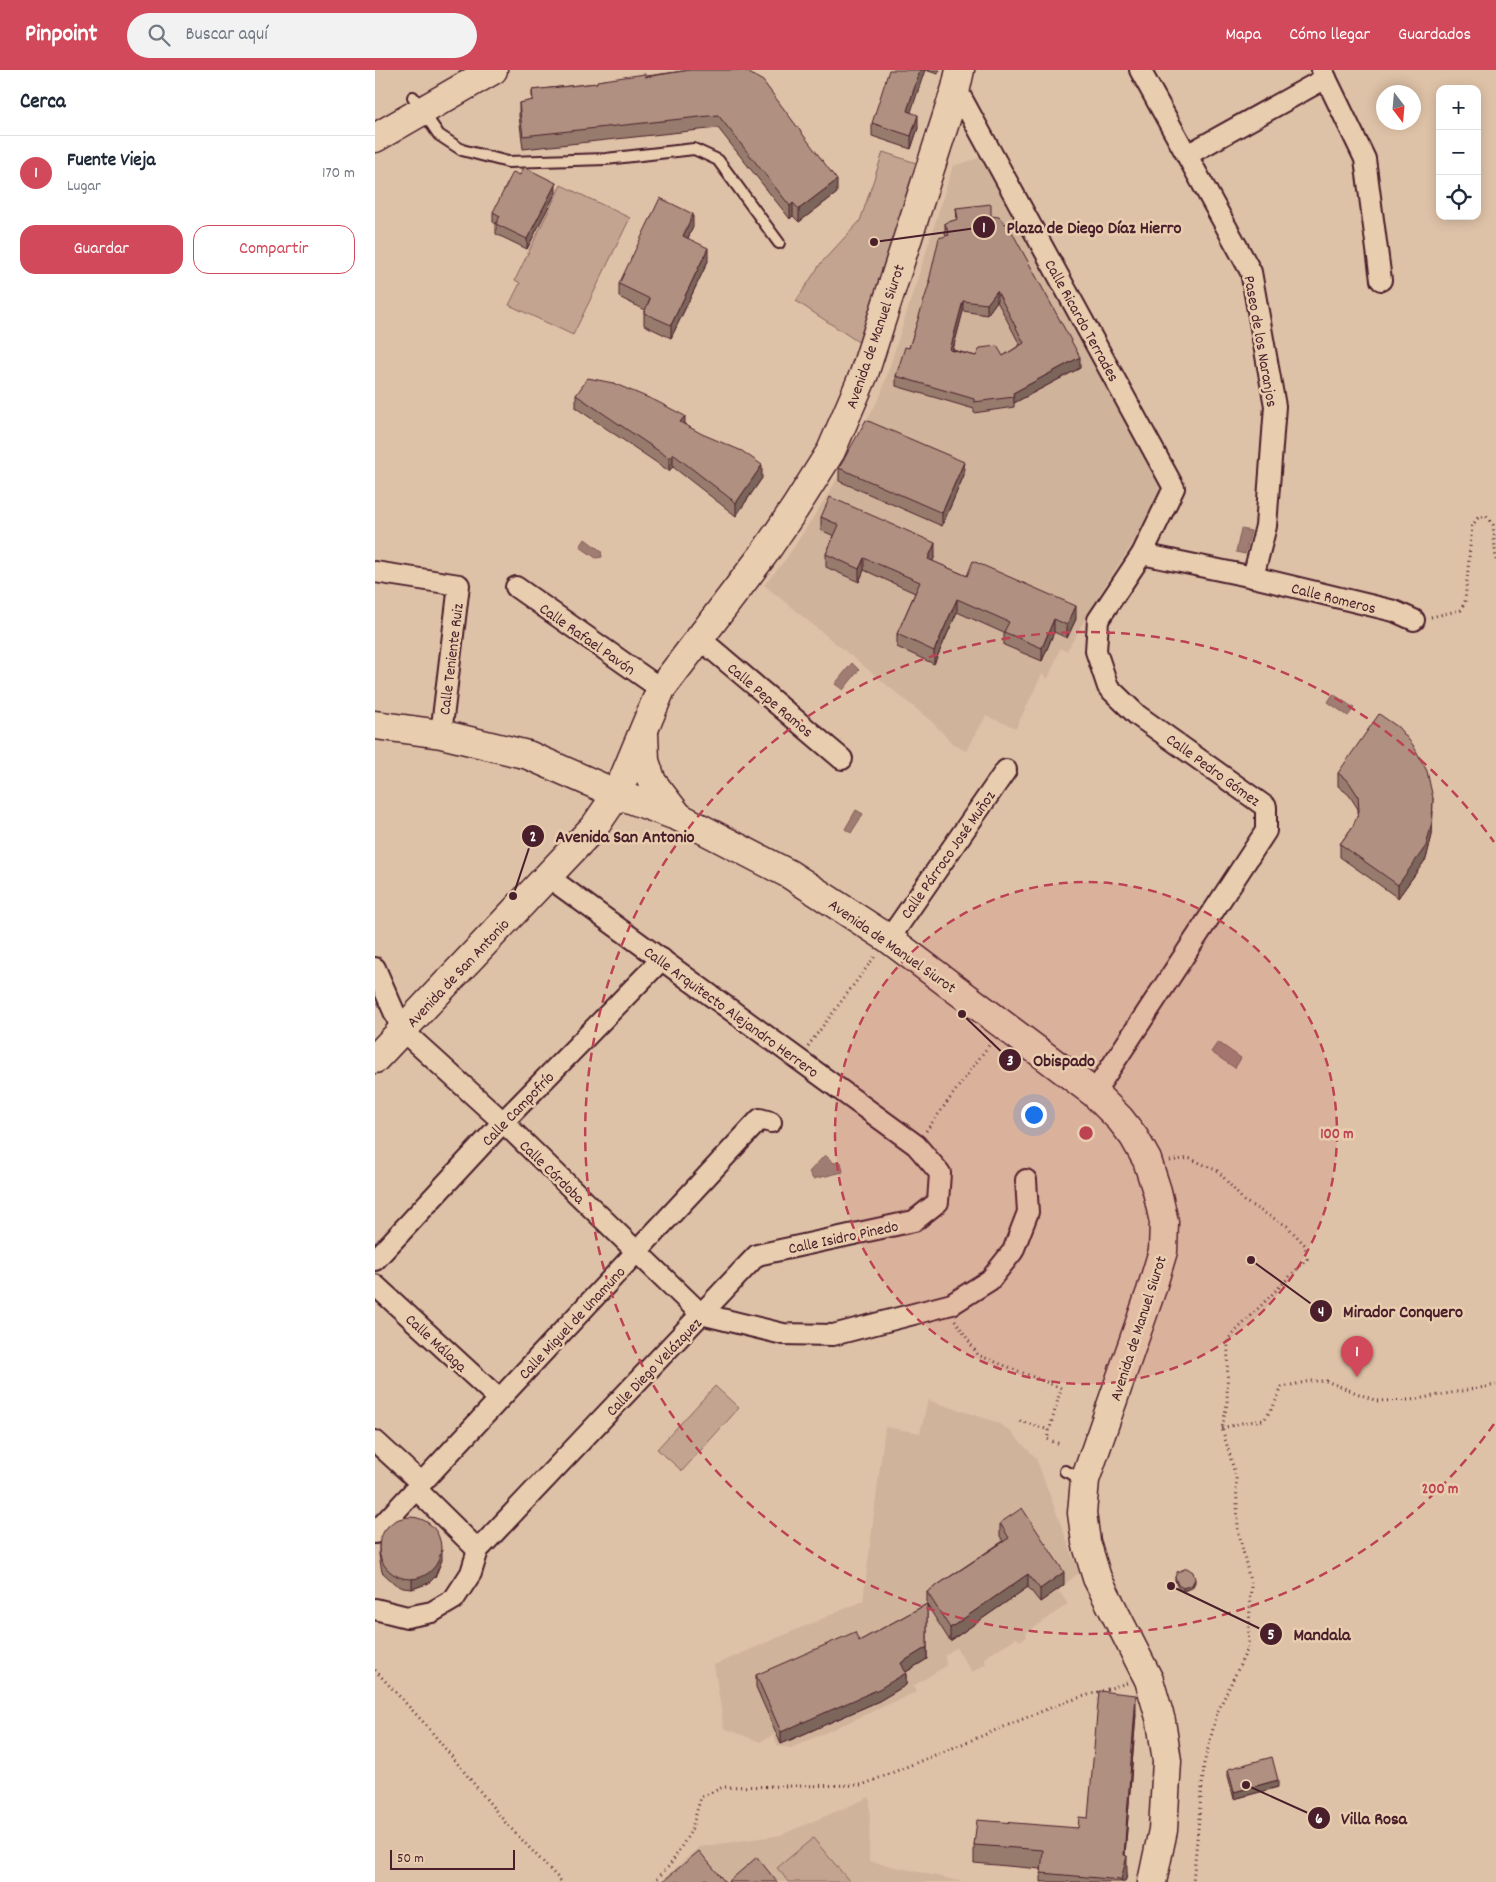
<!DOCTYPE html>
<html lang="es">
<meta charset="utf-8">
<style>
:root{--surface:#fff;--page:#f2f2f3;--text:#1f2937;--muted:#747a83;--line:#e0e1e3;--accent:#d1495b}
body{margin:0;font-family:Dekko,sans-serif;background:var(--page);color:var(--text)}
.controls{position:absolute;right:15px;top:15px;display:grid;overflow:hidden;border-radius:10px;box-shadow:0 2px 12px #0003}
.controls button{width:45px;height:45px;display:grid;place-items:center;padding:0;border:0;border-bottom:1px solid var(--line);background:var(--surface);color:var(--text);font:25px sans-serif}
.compass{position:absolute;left:1001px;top:15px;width:45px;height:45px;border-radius:50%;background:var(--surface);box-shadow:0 2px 12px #0003;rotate:164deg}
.scale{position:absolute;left:15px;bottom:12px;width:125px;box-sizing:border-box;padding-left:5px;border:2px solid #4a1f2b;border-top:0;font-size:14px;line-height:18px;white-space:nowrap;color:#4a1f2b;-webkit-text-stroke:4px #e8cdaf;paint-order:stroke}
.you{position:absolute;left:658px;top:1044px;width:18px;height:18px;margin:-12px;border:4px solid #fff;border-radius:50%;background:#1a73e8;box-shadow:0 0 0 8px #1a73e833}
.badge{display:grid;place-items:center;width:32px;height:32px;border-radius:50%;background:var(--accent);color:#fff;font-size:16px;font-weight:700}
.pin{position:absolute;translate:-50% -41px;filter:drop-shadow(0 1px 2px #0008)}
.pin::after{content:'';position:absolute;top:26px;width:18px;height:15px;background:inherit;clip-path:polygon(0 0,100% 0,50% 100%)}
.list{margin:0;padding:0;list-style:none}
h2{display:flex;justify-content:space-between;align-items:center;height:65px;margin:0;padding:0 20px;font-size:21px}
h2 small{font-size:16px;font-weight:400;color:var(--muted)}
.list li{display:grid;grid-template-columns:32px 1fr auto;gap:15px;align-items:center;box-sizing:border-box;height:75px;padding:0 20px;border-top:1px solid var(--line)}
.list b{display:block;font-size:19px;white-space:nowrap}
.list p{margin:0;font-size:16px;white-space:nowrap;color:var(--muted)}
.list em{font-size:16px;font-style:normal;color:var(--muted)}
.actions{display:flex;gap:10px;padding:15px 20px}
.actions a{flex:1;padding:11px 0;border:1px solid var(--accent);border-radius:15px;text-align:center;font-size:18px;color:var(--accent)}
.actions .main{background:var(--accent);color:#fff}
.icon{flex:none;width:28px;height:28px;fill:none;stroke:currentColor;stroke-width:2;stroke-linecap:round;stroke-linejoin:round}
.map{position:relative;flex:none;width:1121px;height:1812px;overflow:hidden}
header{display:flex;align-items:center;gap:30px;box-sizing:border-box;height:70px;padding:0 25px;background:var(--accent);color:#fff}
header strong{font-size:24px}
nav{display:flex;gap:28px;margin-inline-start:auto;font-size:18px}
.search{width:350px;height:45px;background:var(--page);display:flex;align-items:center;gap:12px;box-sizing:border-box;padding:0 18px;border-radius:28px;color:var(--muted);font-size:19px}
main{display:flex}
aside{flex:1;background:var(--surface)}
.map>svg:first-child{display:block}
.built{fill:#d0b39b}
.green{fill:#c3a490;stroke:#86625e}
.water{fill:#a07d72;stroke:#7e5756}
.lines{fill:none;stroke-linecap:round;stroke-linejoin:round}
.lane-casing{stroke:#4a1f2b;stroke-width:14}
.street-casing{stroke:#4a1f2b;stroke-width:24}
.secondary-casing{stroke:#4a1f2b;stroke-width:31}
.path{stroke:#4a1f2b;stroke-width:3;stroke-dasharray:1 4;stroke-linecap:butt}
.lane{stroke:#e8cdaf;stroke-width:10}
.street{stroke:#e8cdaf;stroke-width:20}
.secondary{stroke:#e8cdaf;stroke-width:28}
.wall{fill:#977c6e;stroke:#4a1f2b;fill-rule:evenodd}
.shaded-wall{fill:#7b655a;stroke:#4a1f2b}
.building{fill:#b09080;stroke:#4a1f2b;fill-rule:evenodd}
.ring{fill:none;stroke:#bd4354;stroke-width:2.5;stroke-dasharray:9 6}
.labels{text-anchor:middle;stroke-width:5;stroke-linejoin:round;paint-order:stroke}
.street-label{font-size:16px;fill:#4a1f2b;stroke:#e8cdaf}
.centre{fill:#bd4354;stroke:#e8cdaf;stroke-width:2.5}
.ring-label{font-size:15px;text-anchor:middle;font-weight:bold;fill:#bd4354;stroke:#e8cdaf;stroke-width:5;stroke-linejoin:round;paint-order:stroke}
.leader{fill:none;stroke:#4a1f2b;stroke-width:2}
.callout-dot{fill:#4a1f2b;stroke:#e8cdaf;stroke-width:2}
.mark-label{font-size:15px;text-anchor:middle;font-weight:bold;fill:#fff}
.callout-label{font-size:18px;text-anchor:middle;font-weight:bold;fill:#4a1f2b;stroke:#e8cdaf;stroke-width:5;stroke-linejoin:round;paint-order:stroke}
</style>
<header>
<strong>Pinpoint</strong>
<div class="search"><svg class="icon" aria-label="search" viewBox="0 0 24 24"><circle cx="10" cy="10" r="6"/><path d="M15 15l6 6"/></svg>Buscar aquí</div>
<nav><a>Mapa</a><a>Cómo llegar</a><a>Guardados</a></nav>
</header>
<main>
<aside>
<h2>Cerca<small></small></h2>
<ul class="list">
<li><span class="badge">1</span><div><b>Fuente Vieja</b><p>Lugar</p></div><em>170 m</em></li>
</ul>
<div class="actions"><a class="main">Guardar</a><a>Compartir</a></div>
</aside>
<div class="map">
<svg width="1121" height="1812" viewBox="0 0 1121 1812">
<rect width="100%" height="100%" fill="#dec2a7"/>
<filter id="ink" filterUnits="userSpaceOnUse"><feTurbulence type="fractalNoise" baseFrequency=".02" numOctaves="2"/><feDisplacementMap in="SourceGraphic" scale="10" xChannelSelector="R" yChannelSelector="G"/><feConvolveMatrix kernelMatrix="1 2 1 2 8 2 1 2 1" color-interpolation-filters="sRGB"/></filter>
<g filter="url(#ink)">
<g class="built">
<path d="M 604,88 L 611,97 L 788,414 L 788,427 L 724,525 L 692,581 L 685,579 L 673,609 L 667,604 L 641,658 L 611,646 L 591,681 L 578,674 L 556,651 L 389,515 L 411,489 L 457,418 L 506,324 L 578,96 Z"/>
<path d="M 553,1330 L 621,1352 L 634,1360 L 661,1388 L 704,1503 L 683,1520 L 693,1534 L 651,1563 L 652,1567 L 645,1571 L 641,1568 L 609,1588 L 611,1594 L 597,1602 L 581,1578 L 570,1585 L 571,1596 L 538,1616 L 541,1622 L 416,1678 L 403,1676 L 398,1665 L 385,1672 L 349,1658 L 339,1595 L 488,1531 L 510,1357 L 545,1363 Z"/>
<path d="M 495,1727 L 494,1791 L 589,1812 L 285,1812 L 324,1777 L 406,1765 Z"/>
</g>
<g class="green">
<path d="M 508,82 L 556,98 L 497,281 L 421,231 L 446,193 L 485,151 Z"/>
<path d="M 186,115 L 255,148 L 198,265 L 134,235 L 145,213 L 140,210 Z"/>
<path d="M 340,1316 L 364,1338 L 307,1401 L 282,1379 Z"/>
<path d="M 438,1768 L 475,1812 L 414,1812 L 402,1798 Z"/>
</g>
<g class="water">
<path d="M 866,459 L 876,461 L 870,484 L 861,482 Z"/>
<path d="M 210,469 L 226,481 L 227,487 L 221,488 L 205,477 Z"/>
<path d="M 477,593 L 484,600 L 468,620 L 460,614 Z"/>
<path d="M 958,624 L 979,638 L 973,646 L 953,632 Z"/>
<path d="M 481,740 L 488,744 L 476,763 L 470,759 Z"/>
<path d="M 843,972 L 866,988 L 860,998 L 836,982 Z"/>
<path d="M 450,1085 L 459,1093 L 466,1092 L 468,1102 L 438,1109 L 434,1102 Z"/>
</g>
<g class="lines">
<defs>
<g id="lane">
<path d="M 38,27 L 64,65 L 87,80 L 133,92 L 231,89 L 319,79 L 343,90 L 404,173"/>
<path d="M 690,1401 L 710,1410"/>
</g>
<g id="street">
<path d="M 765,0 L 876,202 L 900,336 L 891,456 L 878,507"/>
<path d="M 947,0 L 990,89 L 1006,210"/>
<path d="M 581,18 L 799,418 L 767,484 L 723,550 L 721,581 L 733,617 L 762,645 L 891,737 L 891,761 L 719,1023"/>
<path d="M 812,85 L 951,8"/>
<path d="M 767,484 L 878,507 L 1019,541 L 1039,550"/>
<path d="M 0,502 L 84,515 L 66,664"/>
<path d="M 141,517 L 286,619"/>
<path d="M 324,568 L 467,689"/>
<path d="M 514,869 L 631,700"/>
<path d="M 0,898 L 27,960 L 128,1052 L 326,1244 L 408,1264 L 458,1265 L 577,1234 L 615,1210 L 638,1181 L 653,1142 L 651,1110"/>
<path d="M 0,1190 L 128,1052 L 287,889"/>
<path d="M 0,1215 L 124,1329"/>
<path d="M 0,1371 L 46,1413"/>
<path d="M 41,1419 L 103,1480"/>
<path d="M 0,1463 L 385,1049 L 396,1052"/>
<path d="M 0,1539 L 32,1547 L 57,1542 L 79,1529 L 96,1503 L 103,1480 L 382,1185 L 539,1151 L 563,1132 L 565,1103 L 541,1075 L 172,806"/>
</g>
<g id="secondary">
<path d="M 0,68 L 118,0"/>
<path d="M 0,655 L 66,664 L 153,685 L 242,724 L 304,747 L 414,804 L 514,869 L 719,1023 L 745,1049 L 759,1067 L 772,1090 L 782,1121 L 789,1152 L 788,1181 L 776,1221 L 710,1410 L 707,1443 L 711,1472 L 722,1508 L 774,1610 L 786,1651 L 792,1691 L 788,1760 L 777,1812"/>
<path d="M 269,663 L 270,691 L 277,712 L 304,747"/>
<path d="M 0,989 L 220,756 L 242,724 L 286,619 L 388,485 L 420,438 L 456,381 L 489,304 L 581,18 L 585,0"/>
</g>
</defs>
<use href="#lane" class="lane-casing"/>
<use href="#street" class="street-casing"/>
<use href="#secondary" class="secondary-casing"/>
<g class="path">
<path d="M 1056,547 L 1086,540 L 1090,531 L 1097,456 L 1103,448 L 1111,446 L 1118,455 L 1121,490"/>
<path d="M 433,976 L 501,885"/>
<path d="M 551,1061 L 617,971"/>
<path d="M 795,1091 L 814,1088 L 843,1101 L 869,1131 L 912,1156 L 930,1175 L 932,1189 L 853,1269 L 852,1334 L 847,1358 L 861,1407 L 863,1459 L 876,1516 L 873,1578 L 842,1643 L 829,1694 L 818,1812"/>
<path d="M 580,1250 L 603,1285 L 686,1318 L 672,1369 L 685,1374"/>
<path d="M 645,1351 L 674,1360"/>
<path d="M 847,1358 L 867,1353 L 889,1350 L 898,1337 L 907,1317 L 935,1311 L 951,1311 L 1002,1331 L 1036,1330 L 1121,1315"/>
<path d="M 0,1600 L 51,1655 L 130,1752 L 187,1812"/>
<path d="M 279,1812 L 295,1795 L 316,1761 L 326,1727 L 348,1717 L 487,1715 L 687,1633 L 752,1613"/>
</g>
<use href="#lane" class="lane"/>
<use href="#street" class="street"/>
<use href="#secondary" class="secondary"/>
</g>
<g class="wall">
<path d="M 315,0 L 462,123 L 424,152 L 418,146 L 415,149 L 343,58 L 148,79 L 144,46 L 144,33 L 157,31 L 157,20 L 222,13 Z"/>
<path d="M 550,0 L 565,0 L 563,4 Z"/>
<path d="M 536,42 L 543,58 L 536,79 L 497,66 L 497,53 Z"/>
<path d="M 181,122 L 152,179 L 121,164 L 121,154 L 118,152 L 118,142 Z"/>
<path d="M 581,138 L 616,146 L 705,298 L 639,333 L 639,337 L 599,343 L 599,339 L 521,316 L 521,306 L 534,278 L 554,217 L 554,211 L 571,166 L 570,163 L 570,153 L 582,150 ZM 622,231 L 645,275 L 628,286 L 601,286 L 578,280 L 588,241 L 612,245 Z"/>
<path d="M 318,157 L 313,168 L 333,191 L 296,268 L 269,255 L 269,243 L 270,240 L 244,227 L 244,214 Z"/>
<path d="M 201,325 L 310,354 L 387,408 L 361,446 L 298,397 L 294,401 L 201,338 Z"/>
<path d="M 464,398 L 589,405 L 567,456 L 464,411 Z"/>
<path d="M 446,447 L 560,486 L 557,491 L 592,506 L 701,549 L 692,568 L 679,562 L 667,591 L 629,575 L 629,563 L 582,542 L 559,594 L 522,577 L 522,564 L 540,523 L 489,500 L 484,512 L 451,497 L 451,484 L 459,466 L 446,460 Z"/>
<path d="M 963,703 L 1058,741 L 1057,765 L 1051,789 L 1023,828 L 965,787 L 965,774 L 978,756 L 983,743 L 983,739 L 974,725 L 963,716 Z"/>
<path d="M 625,1453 L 689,1515 L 665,1532 L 653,1517 L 575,1571 L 552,1535 L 552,1589 L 531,1602 L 531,1615 L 504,1631 L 406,1674 L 381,1617 L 381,1605 L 484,1571 L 552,1534 L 552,1522 L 628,1471 L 625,1466 Z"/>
<path d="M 4,1475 L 67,1490 L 60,1507 L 54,1513 L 37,1519 L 28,1518 L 20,1514 L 7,1502 L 4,1485 Z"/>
<path d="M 800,1507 L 820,1512 L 817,1518 L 808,1521 L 803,1518 L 800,1511 Z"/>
<path d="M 761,1644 L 750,1785 L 752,1805 L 750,1812 L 666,1812 L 666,1799 L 599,1793 L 599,1775 L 703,1758 L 713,1748 Z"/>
<path d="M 853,1699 L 903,1717 L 859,1729 L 853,1706 Z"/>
</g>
<g class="shaded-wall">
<path d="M 545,0 L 550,0 L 532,54 L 532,41 Z"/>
<path d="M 543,45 L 543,58 L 536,79 L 536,66 Z"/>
<path d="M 462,110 L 462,123 L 424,152 L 424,139 Z"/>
<path d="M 181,113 L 181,122 L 152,179 L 152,169 Z"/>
<path d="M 418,133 L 418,146 L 415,149 L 415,136 Z"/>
<path d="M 318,144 L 318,157 L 308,179 L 308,166 Z"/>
<path d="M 333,178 L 333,191 L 296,268 L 296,255 Z"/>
<path d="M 622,221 L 622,231 L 612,245 L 612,234 Z"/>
<path d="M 588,231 L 588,241 L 575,290 L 575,280 Z"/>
<path d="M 705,287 L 705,298 L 639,333 L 638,323 Z"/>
<path d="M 310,346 L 310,359 L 305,352 Z"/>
<path d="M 298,384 L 298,397 L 294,401 L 294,388 Z"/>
<path d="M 589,392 L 589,405 L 567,456 L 567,443 Z"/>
<path d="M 387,395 L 387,408 L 361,446 L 361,433 Z"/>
<path d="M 560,473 L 560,486 L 553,502 L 553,489 Z"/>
<path d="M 489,488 L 489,500 L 484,512 L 484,499 Z"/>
<path d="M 582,529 L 582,542 L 559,594 L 559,581 Z"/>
<path d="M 701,536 L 701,549 L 692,568 L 692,555 Z"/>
<path d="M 679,549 L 679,562 L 667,591 L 667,578 Z"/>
<path d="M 1058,728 L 1057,765 L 1051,789 L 1023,828 L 1023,815 Z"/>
<path d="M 67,1480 L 67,1490 L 60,1507 L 54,1513 L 37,1519 L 37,1509 Z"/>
<path d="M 689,1502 L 689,1515 L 665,1532 L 665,1519 Z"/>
<path d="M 653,1504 L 653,1517 L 575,1571 L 575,1558 Z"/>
<path d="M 820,1509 L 820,1512 L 817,1518 L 808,1521 L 808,1518 Z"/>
<path d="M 552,1577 L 552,1589 L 526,1605 L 526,1593 Z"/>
<path d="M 531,1603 L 531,1615 L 504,1631 L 406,1674 L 406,1662 Z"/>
<path d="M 761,1625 L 761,1644 L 749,1797 L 752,1786 L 752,1805 L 750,1812 L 746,1812 Z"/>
<path d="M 903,1710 L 903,1717 L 859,1729 L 859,1722 Z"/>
</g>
<g class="building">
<path d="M 315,0 L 369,0 L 388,11 L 462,110 L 424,139 L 418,133 L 415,136 L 343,45 L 148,66 L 144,33 L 158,30 L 157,20 L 222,13 L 222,11 L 270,4 L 270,7 Z"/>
<path d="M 514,0 L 545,0 L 532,41 L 543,45 L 536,66 L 497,53 Z"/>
<path d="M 149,97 L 181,113 L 152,169 L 121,154 L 125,146 L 118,142 L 138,102 L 145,105 Z"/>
<path d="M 285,128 L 318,144 L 308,166 L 333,178 L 296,255 L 269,243 L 275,229 L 244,214 Z"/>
<path d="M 616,134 L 616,146 L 624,147 L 630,154 L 632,153 L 705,287 L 638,323 L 639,327 L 599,332 L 599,329 L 521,306 L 530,277 L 534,278 L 555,211 L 554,211 L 564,168 L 574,165 L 570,153 L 583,149 L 581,138 ZM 622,221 L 649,273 L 628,286 L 622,276 L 605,278 L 601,286 L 575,280 L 588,231 L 612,234 Z"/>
<path d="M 213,308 L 238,313 L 281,331 L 310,346 L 305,352 L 327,364 L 367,381 L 387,395 L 361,433 L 298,384 L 294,388 L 201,325 Z"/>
<path d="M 491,350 L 589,392 L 567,443 L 464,398 Z"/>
<path d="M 455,427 L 560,473 L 553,489 L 592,506 L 598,491 L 701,536 L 692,555 L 679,549 L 667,578 L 629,562 L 634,552 L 582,529 L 559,581 L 522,564 L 545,512 L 489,488 L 484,499 L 451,484 L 464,455 L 446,447 Z"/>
<path d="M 1004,644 L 1023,657 L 1038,675 L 1052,701 L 1058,728 L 1057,752 L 1051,776 L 1023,815 L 965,774 L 978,756 L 984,741 L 983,726 L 974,712 L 963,703 Z"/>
<path d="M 647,1438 L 689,1502 L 665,1519 L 653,1504 L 575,1558 L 552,1522 L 634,1468 L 625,1453 Z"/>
<circle cx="35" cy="1478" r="31"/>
<path d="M 812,1498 L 818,1502 L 820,1509 L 817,1515 L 808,1518 L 803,1515 L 800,1507 L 802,1502 Z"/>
<path d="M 552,1534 L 552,1577 L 526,1593 L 531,1603 L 504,1619 L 406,1662 L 381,1605 L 480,1562 L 484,1571 Z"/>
<path d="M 724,1621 L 761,1625 L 749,1785 L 752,1786 L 746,1810 L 666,1803 L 668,1780 L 599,1775 L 602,1750 L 703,1758 L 704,1747 L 713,1748 Z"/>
<path d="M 897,1687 L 903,1710 L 859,1722 L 853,1699 Z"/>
<path d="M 324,1781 L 350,1812 L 335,1812 L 331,1809 L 327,1812 L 287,1812 Z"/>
<path d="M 382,1787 L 402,1812 L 353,1812 Z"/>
</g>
</g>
<circle cx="711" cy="1063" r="251" fill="#bd4354" fill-opacity=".12"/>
<g class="ring">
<circle cx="711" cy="1063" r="251"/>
<path d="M1119 1354A501 501 0 1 1 1119 772"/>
</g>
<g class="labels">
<g class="street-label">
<text transform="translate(708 250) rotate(61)" y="6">Calle Ricardo Terrades</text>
<text transform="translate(499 266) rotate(-71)" y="6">Avenida de Manuel Siurot</text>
<text transform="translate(887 271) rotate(80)" y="6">Paseo de los Naranjos</text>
<text transform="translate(959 527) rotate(14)" y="6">Calle Romeros</text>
<text transform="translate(213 568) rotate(35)" y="6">Calle Rafael Pavón</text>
<text transform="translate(75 589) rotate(-83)" y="6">Calle Teniente Ruiz</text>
<text transform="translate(396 629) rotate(40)" y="6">Calle Pepe Ramos</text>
<text transform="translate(839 699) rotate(36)" y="6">Calle Pedro Gómez</text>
<text transform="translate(572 784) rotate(-55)" y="6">Calle Párroco José Muñoz</text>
<text transform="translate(518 875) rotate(35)" y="6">Avenida de Manuel Siurot</text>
<text transform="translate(82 902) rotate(-47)" y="6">Avenida de San Antonio</text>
<text transform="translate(357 941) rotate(36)" y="6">Calle Arquitecto Alejandro Herrero</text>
<text transform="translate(142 1038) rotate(-46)" y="6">Calle Campofrío</text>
<text transform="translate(178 1101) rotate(44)" y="6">Calle Córdoba</text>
<text transform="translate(468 1166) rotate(-12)" y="6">Calle Isidro Pinedo</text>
<text transform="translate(196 1252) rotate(-47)" y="6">Calle Miguel de Unamuno</text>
<text transform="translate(762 1258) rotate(-72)" y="6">Avenida de Manuel Siurot</text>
<text transform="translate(62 1272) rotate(43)" y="6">Calle Málaga</text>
<text transform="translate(278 1296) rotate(-46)" y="6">Calle Diego Velázquez</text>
</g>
</g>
<circle cx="711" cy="1063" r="8" class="centre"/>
<g class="ring-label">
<text x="962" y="1068">100 m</text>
<text x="1065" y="1423">200 m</text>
</g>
<path class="leader" d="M499 172L609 157M138 826L158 766M587 944L635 990M876 1190L946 1241M796 1516L896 1564M871 1715L944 1748"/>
<g class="callout-dot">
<circle cx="499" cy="172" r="5"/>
<circle cx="138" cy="826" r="5"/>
<circle cx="587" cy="944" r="5"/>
<circle cx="876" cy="1190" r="5"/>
<circle cx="796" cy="1516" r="5"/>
<circle cx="871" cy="1715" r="5"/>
<circle cx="609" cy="157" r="12"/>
<circle cx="158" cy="766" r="12"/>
<circle cx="635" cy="990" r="12"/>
<circle cx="946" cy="1241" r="12"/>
<circle cx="896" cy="1564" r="12"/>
<circle cx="944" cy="1748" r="12"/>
</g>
<g class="mark-label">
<text x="609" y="162">1</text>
<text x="158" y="771">2</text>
<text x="635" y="995">3</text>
<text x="946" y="1246">4</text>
<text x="896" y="1569">5</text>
<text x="944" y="1753">6</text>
</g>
<g class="callout-label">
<text x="719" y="163">Plaza de Diego Díaz Hierro</text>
<text x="250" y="772">Avenida San Antonio</text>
<text x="689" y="996">Obispado</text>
<text x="1028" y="1247">Mirador Conquero</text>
<text x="947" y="1570">Mandala</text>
<text x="999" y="1754">Villa Rosa</text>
</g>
</svg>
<div class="controls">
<button>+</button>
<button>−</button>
<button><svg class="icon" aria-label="locate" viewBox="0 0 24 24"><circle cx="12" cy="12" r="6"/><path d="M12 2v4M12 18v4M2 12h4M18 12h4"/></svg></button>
</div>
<svg class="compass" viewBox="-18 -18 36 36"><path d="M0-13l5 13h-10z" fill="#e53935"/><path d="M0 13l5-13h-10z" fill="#747a83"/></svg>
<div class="scale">50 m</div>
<div class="you"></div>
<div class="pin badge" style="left:982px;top:1307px">1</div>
</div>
</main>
